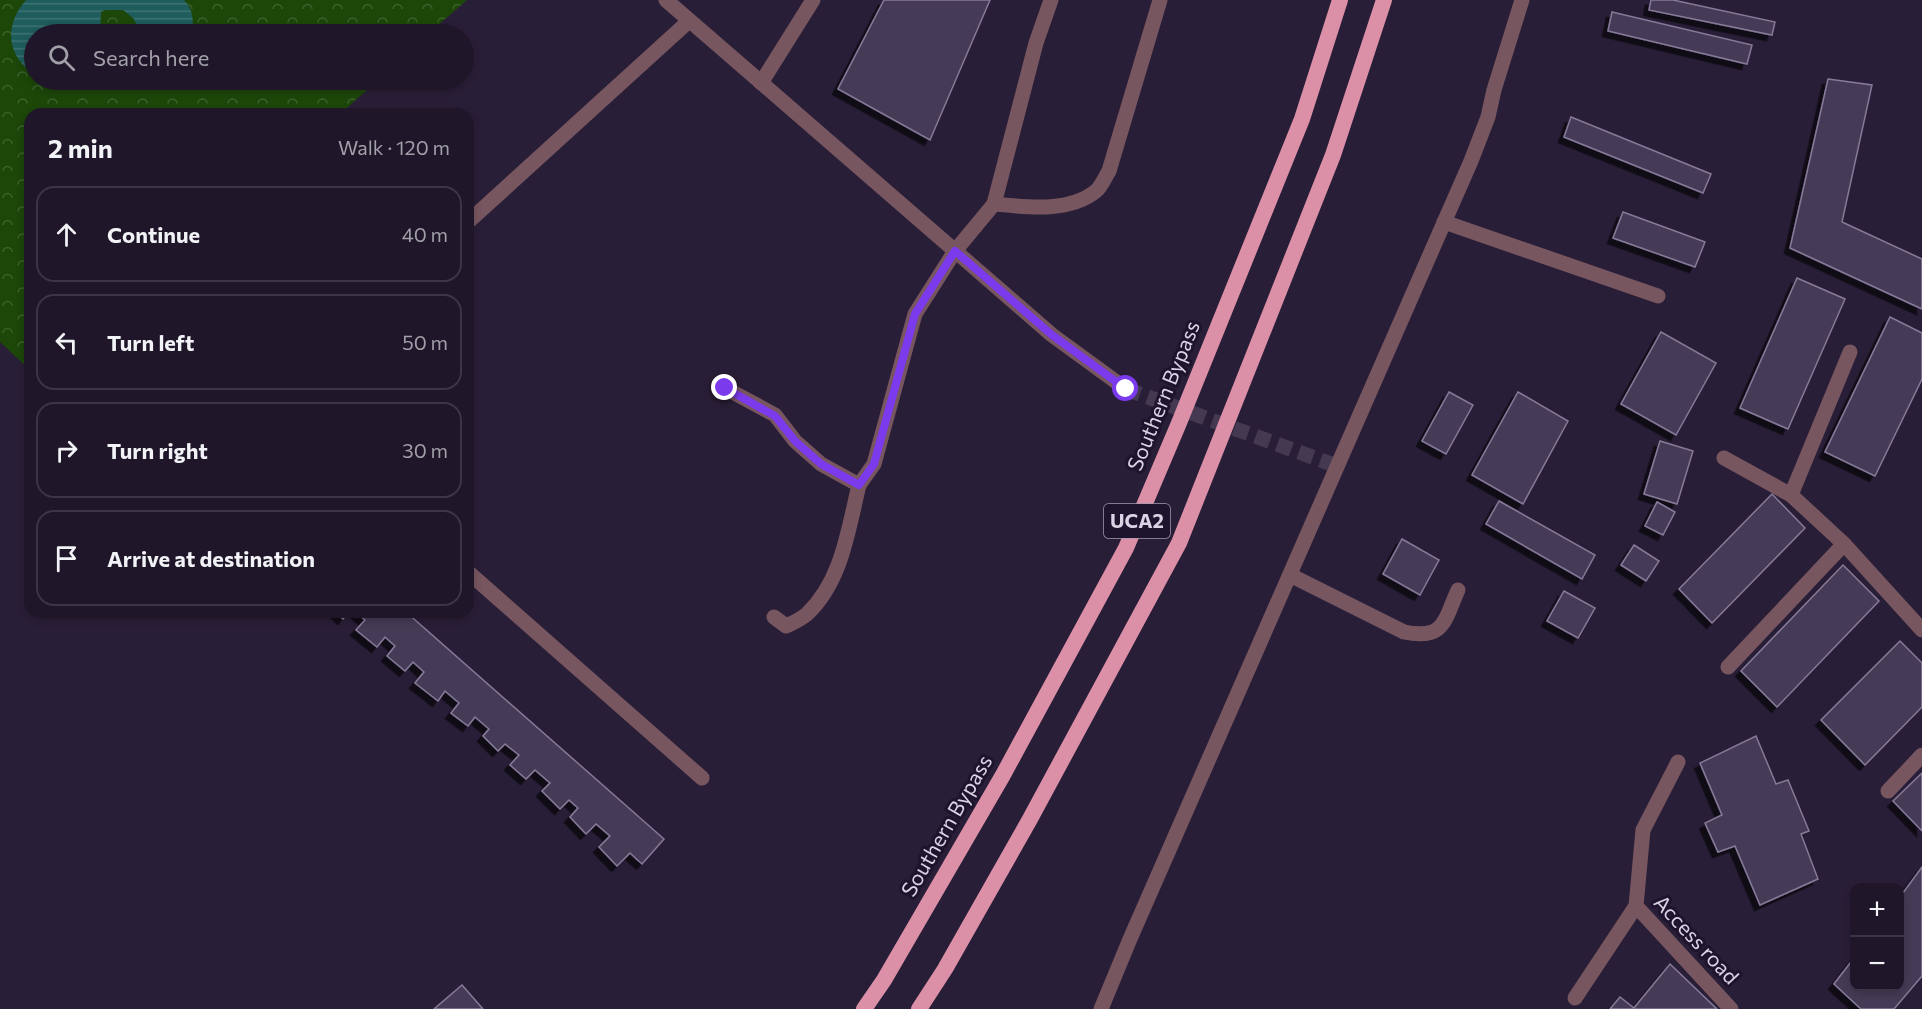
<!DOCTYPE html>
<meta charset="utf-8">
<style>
:root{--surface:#1f1629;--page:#271f31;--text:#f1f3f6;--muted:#a19fa8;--line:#3c3546}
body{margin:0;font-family:Commissioner,sans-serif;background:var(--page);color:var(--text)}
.controls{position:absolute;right:18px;bottom:18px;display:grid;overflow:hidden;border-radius:12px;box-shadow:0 3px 9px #0003}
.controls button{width:54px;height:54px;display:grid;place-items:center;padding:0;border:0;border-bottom:2px solid var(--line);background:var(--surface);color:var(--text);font:30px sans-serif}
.stop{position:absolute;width:18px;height:18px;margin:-14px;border:4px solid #7c3aed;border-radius:50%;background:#fff}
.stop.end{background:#7c3aed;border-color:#fff;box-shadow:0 2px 6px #0008}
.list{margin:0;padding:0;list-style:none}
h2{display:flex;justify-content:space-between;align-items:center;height:78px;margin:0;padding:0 24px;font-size:26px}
h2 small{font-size:20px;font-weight:400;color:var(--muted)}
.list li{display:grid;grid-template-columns:39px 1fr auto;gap:18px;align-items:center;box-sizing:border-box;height:96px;margin:0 12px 12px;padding:0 12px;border:2px solid var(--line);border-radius:18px}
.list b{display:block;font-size:22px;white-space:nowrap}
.list em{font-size:20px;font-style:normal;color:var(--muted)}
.icon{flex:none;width:33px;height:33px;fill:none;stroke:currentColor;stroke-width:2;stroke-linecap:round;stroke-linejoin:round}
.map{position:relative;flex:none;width:1922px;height:1009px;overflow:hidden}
.search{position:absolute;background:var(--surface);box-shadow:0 3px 9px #0003;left:24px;top:24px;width:450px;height:66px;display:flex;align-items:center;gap:15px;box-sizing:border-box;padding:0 21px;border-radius:33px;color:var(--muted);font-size:22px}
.panel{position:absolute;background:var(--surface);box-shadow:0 3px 9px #0003;left:24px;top:108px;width:450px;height:510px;border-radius:18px}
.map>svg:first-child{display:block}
.park{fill:url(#park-crowns)}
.water{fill:url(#water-rules)}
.building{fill:#453a56;stroke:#867a99;stroke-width:1.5;filter:url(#shadow)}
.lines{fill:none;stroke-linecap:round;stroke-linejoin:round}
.minor-tunnel{stroke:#443951;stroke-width:15;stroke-dasharray:15 8;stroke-linecap:butt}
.service{stroke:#785660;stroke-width:15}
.minor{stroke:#785660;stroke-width:15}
.trunk{stroke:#dc90a7;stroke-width:16}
.route{stroke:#7c3aed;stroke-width:8}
.labels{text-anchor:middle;stroke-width:6;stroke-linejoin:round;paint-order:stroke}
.shield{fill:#1f142d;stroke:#a29aae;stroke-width:1.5}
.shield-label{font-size:20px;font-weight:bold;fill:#dad3e5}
.street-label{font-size:21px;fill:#dad3e5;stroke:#1f142d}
</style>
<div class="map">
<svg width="1922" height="1009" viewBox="0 0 1922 1009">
<defs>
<pattern id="park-crowns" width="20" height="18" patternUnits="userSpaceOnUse" patternTransform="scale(1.5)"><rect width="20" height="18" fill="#1c4709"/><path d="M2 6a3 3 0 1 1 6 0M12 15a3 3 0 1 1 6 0" fill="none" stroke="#3c612d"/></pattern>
<pattern id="water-rules" width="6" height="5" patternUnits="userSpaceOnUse" patternTransform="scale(1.5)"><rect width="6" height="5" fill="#1f5c5c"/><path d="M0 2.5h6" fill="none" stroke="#3f7273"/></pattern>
<filter id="shadow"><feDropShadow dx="-5.5" dy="5.5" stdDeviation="0" flood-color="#0009"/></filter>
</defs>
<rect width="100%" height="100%" fill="#291e37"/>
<path class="park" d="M 0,0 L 467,0 L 428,34 L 34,34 L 34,80 L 378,80 L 340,114 L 30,114 L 30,370 L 0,342 Z"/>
<path class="water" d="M 26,0 L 184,0 C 193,9 194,21 192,33 L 142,34 L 133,18 L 123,10 L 105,10 L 101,12 L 100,34 L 34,34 L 34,74 C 6,55 4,25 26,0 Z"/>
<g class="building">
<path d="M 884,0 L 990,0 L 930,140 L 838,89 Z"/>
<path d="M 1651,0 L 1673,0 L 1775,22 L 1772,35 L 1649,10 Z"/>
<path d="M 1612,12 L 1752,45 L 1747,64 L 1608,31 Z"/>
<path d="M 1828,79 L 1872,85 L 1842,222 L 1922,259 L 1922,309 L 1790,248 Z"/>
<path d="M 1571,117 L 1711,174 L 1703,193 L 1564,137 Z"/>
<path d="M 1623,212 L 1705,242 L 1695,267 L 1613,238 Z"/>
<path d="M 1797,278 L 1845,299 L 1788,429 L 1740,408 Z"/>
<path d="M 1890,317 L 1922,333 L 1922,379 L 1875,476 L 1825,452 Z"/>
<path d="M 1661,332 L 1716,363 L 1676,435 L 1621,404 Z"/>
<path d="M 1449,392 L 1473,405 L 1446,454 L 1422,441 Z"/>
<path d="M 1518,392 L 1568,421 L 1523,504 L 1472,475 Z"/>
<path d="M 1660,441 L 1693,451 L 1677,504 L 1644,494 Z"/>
<path d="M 1772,494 L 1805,528 L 1712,623 L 1679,589 Z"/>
<path d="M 1499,501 L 1595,555 L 1582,579 L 1486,524 Z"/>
<path d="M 1657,502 L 1675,512 L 1663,535 L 1645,526 Z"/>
<path d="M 1402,539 L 1439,560 L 1420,595 L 1383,574 Z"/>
<path d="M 1634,545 L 1659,561 L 1646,581 L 1621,565 Z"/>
<path d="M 1843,565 L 1879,601 L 1777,707 L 1741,671 Z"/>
<path d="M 1564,591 L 1595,608 L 1578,638 L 1547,621 Z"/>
<path d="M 336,612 L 349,612 L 343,619 Z"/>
<path d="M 356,612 L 406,612 L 664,839 L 642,864 L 630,853 L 617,866 L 599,847 L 610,836 L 596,824 L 586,834 L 570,817 L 578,808 L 569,800 L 560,809 L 542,791 L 550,783 L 535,770 L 526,779 L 510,765 L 519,755 L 505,744 L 498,751 L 483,736 L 489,729 L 475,717 L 468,726 L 451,713 L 459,703 L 445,691 L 438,701 L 415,683 L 424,672 L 413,662 L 405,671 L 387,656 L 395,646 L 385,637 L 377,647 L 356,630 L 365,620 Z"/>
<path d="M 1900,641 L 1922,663 L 1922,707 L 1865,765 L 1821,720 Z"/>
<path d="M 1756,736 L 1776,784 L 1788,780 L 1809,831 L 1801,834 L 1818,879 L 1760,905 L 1735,846 L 1718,852 L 1705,823 L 1722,815 L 1700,763 Z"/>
<path d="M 1922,773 L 1922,831 L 1893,801 Z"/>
<path d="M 1922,867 L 1922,976 L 1894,1009 L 1861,1009 L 1834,984 L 1854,958 L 1854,986 L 1900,986 L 1900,897 Z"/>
<path d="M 1670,964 L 1717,1009 L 1610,1009 L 1620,997 L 1634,1008 Z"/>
<path d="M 462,985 L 483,1009 L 434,1009 Z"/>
</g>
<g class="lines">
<path class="minor-tunnel" d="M 1126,389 L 1337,466"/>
<g class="service">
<path d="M 761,83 L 813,0"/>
<path d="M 994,204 C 1026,207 1069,213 1096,191 C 1102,186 1105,177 1109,171 L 1160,0"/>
<path d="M 468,222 L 689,21"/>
<path d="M 1444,222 L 1658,296"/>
<path d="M 725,388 L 775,415 L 795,441 L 821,464 L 859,485 L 874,464 L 915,314 L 955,251 L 994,204 L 1036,43 L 1051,0"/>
<path d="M 1724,458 L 1791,495 L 1844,544 L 1922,630"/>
<path d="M 1791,495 L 1850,352"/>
<path d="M 468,572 L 702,778"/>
<path d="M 1290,575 L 1404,632 C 1445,640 1444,621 1458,590"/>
<path d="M 774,617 L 786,626 C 793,623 801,619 807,614 C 842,581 848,530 859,485"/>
<path d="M 1728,667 L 1844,544"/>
<path d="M 1888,791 L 1922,755"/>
</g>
<g class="minor">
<path d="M 666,0 L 1052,335 L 1126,389"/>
<path d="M 1678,762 L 1643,830 L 1636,906 L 1731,1009"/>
<path d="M 1575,998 L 1636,906"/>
<path d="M 1101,1009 L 1130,939 L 1471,161 L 1488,117 L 1494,90 L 1522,0"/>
</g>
<g class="trunk">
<path d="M 864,1009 L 884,980 L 1003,775 L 1126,548 L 1179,423 L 1302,119 L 1340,0"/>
<path d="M 919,1009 L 945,969 L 1030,819 L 1179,543 L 1333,155 L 1384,0"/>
</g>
</g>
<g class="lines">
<path class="route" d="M 725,388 L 775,416 L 795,441 L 821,464 L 859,485 L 874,464 L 915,314 L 955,251 L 1052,335 L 1126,389"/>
</g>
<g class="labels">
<rect class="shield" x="1104" y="504" width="66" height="34" rx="4.5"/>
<g class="shield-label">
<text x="1137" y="528">UCA2</text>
</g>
<g class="street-label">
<text transform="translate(1164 396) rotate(-68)" y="7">Southern Bypass</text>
<text transform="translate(947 826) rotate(-60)" y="7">Southern Bypass</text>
<text transform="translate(1696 940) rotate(47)" y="7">Access road</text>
</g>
</g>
</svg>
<div class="controls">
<button>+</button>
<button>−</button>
</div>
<div class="stop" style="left:1126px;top:389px"></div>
<div class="stop end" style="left:725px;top:388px"></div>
<div class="search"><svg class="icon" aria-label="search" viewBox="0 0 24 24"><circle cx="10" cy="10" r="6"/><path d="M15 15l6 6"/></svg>Search here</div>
<section class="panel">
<h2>2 min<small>Walk · 120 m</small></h2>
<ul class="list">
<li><svg class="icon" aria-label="ahead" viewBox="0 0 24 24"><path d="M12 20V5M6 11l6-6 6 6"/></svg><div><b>Continue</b></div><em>40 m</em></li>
<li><svg class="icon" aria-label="left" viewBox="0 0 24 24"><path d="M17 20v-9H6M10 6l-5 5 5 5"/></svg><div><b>Turn left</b></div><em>50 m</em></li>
<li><svg class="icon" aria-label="right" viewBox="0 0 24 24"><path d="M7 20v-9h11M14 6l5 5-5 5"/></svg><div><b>Turn right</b></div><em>30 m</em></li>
<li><svg class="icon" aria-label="arrive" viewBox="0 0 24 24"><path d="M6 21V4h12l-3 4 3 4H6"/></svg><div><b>Arrive at destination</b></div></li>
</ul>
</section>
</div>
